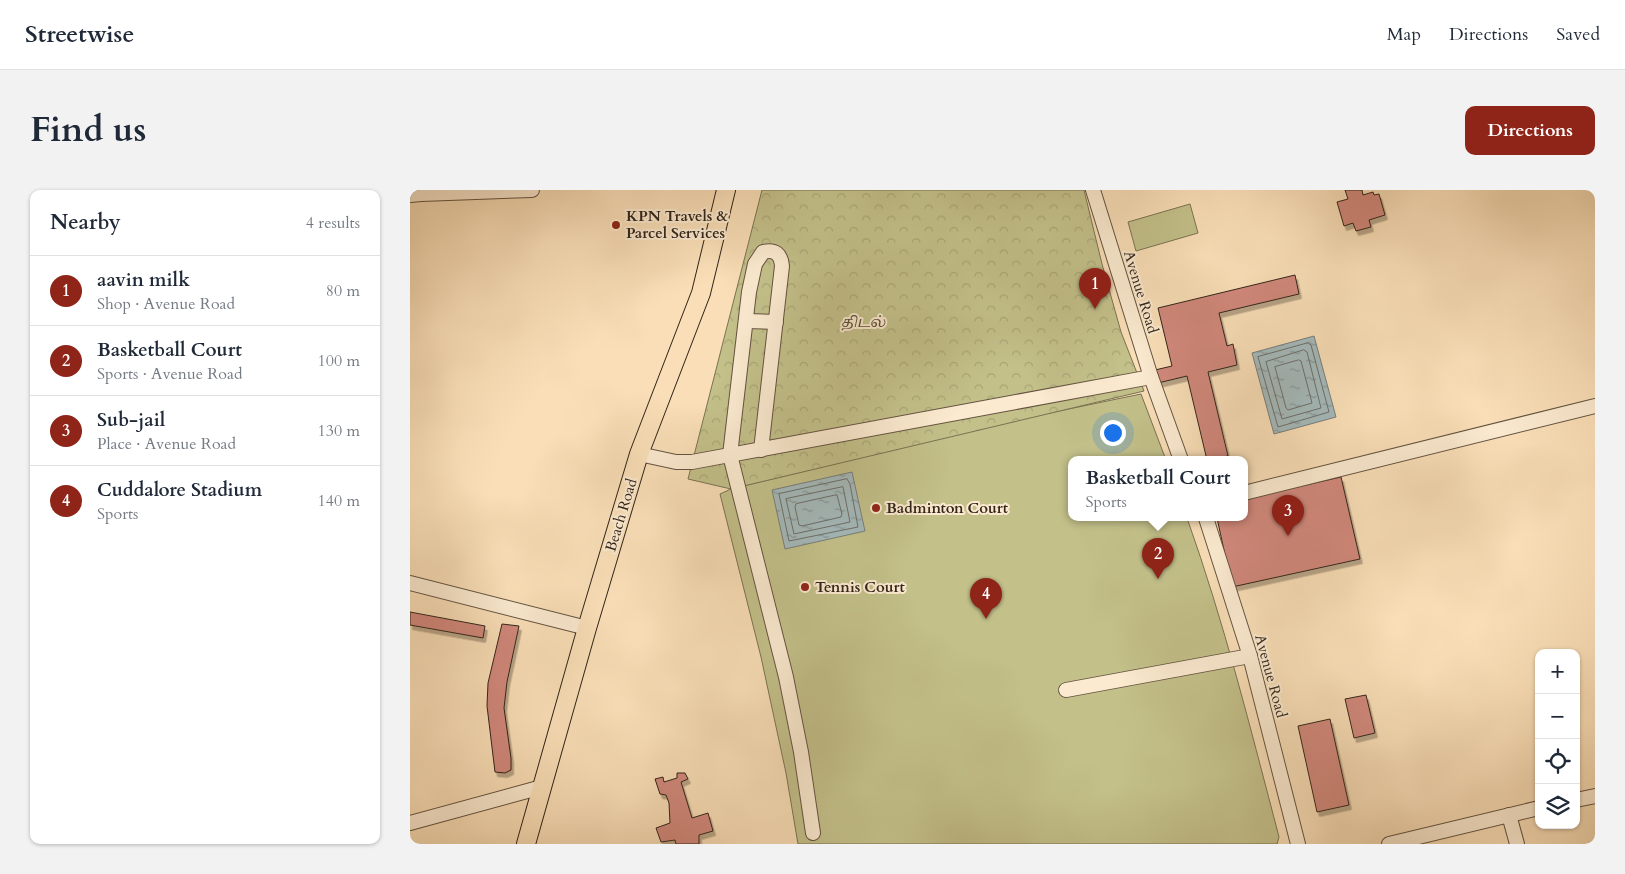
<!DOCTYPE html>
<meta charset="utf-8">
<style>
:root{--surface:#fff;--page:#f2f2f3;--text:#1f2937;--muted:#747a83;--line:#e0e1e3;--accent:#8f2418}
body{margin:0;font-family:Cardo,"Noto Serif Tamil",serif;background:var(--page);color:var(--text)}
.controls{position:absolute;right:15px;bottom:15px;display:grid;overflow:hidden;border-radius:10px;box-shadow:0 1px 4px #0004}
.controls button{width:45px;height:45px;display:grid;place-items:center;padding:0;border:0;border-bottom:1px solid var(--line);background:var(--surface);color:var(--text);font:25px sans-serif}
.you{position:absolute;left:702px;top:242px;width:18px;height:18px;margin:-12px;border:4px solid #fff;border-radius:50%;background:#1a73e8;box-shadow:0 0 0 8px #1a73e833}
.badge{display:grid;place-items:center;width:32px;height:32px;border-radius:50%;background:var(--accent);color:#fff;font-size:16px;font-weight:700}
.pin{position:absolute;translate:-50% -41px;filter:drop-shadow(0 1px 2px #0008)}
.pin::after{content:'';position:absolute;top:26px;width:18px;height:15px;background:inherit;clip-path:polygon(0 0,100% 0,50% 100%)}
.popup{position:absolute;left:658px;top:266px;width:180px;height:65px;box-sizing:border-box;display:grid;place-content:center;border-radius:10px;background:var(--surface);filter:drop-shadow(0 1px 4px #0005);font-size:16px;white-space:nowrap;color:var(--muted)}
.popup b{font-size:19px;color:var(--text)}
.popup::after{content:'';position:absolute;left:50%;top:100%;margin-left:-10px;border:10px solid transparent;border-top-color:var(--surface)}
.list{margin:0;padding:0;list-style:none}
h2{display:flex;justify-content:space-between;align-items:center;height:65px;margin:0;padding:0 20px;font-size:21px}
h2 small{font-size:16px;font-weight:400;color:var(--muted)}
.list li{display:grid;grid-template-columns:32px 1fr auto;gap:15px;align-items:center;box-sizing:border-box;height:70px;padding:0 20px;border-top:1px solid var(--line)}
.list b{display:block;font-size:19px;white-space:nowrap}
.list p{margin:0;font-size:16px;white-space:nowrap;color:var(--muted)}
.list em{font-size:16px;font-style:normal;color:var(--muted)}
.icon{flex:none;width:28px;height:28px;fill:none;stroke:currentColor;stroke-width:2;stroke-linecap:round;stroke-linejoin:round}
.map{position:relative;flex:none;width:1185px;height:654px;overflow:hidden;border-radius:10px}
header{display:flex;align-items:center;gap:30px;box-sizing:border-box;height:70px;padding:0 25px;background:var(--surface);border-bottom:1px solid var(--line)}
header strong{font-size:24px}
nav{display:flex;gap:28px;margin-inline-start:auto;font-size:18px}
.intro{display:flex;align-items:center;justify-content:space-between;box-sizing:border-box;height:120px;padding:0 30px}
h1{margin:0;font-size:35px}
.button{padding:12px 22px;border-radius:10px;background:var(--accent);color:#fff;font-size:18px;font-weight:700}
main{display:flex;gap:30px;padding:0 30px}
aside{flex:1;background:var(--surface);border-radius:10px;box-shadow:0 1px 4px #0004}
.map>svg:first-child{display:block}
.green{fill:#c3c08a;stroke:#7a7252}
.park{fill:url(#park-crowns);stroke:#7a7252}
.water{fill:url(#water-ripples);stroke:#767e7b}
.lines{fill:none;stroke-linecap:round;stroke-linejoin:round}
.shore{stroke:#6b6f6a;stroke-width:1}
.building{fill:#d1887b;stroke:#32251a;filter:url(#shadow)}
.minor-casing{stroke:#645341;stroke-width:16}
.major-casing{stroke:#32251a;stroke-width:20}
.minor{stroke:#fbead0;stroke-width:14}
.major{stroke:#f9deb7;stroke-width:18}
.poi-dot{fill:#8f2418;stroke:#fbead0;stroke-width:2}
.labels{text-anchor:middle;stroke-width:4;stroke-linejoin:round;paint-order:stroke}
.poi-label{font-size:15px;font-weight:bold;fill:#32251a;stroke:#fbead0;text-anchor:start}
.street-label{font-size:15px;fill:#32251a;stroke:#fbead0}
.park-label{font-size:15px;font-style:italic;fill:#564c36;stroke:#fbead0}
</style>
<header>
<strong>Streetwise</strong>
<nav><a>Map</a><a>Directions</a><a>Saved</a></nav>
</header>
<div class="intro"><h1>Find us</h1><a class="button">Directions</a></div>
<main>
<aside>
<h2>Nearby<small>4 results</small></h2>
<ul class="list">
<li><span class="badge">1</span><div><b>aavin milk</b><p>Shop · Avenue Road</p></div><em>80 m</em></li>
<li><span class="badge">2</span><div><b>Basketball Court</b><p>Sports · Avenue Road</p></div><em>100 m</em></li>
<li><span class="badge">3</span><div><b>Sub-jail</b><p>Place · Avenue Road</p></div><em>130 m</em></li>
<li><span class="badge">4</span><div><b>Cuddalore Stadium</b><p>Sports</p></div><em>140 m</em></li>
</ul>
</aside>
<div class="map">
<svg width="1185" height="654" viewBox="0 0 1185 654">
<defs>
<pattern id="park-crowns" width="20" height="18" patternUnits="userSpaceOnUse" patternTransform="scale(1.25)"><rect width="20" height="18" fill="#c3c08a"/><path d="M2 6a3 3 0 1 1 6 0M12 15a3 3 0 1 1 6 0" fill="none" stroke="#a8a576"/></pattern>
<pattern id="water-ripples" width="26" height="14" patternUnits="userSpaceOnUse" patternTransform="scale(1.25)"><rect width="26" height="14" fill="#a4b9bb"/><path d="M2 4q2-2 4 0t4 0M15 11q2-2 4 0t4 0" fill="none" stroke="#869697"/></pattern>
<filter id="shadow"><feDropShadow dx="2.5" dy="4.5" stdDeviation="0" flood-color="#0004"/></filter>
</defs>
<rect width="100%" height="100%" fill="#f9deb7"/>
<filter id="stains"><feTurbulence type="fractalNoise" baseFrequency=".004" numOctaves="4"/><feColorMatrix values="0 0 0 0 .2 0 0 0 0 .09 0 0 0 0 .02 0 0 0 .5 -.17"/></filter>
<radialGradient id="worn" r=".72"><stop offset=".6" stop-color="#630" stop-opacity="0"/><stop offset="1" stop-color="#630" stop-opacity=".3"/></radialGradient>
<g class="green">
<path d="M 780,14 L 788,43 L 726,61 L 718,32 Z"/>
<path d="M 731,204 L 756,270 L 662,270 L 662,328 L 777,328 C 814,432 841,540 869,647 L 867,654 L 388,654 L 376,583 L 351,467 L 310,304 L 321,299 L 601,231 Z"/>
</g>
<path class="park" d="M 352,0 L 674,0 L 692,74 L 711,142 L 734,201 L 321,299 L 278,289 Z"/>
<g class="water">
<path d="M 904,146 L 926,227 L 864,244 L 842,163 Z"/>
<path d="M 442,282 L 455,341 L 375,359 L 362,300 Z"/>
</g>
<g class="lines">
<g class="shore">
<path d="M 898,153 L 901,155 L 919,222 L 868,237 L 848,167 Z"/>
<path d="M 894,160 L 897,162 L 911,218 L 872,229 L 856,172 Z"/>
<path d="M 889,170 L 891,171 L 902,213 L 878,220 L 876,218 L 865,177 Z"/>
<path d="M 437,289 L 440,294 L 448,337 L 379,351 L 369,304 Z"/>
<path d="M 433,297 L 440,332 L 384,344 L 376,309 Z"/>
<path d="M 427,305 L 432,324 L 431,327 L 392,336 L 389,335 L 385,317 L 386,314 Z"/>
</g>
</g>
<g class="building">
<path d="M 935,0 L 952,0 L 953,5 L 963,2 L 964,5 L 969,4 L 975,25 L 959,30 L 961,37 L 946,41 L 943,33 L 934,36 L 927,12 L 938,9 Z"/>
<path d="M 885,85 L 889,104 L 809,123 L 817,156 L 823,154 L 827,175 L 798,182 L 818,266 L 797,270 L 777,186 L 748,193 L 745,180 L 762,176 L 748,118 Z"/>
<path d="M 931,287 L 950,369 L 822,397 L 807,328 L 834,328 L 834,309 Z"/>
<path d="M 0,422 L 75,436 L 73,448 L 0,435 Z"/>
<path d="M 92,434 L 109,436 L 97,492 L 94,518 L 101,568 L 101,580 L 95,583 L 85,582 L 77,516 L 78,493 Z"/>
<path d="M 956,505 L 965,543 L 944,548 L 935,509 Z"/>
<path d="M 920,529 L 939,615 L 907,622 L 888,536 Z"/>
<path d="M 267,583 L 275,583 L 278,589 L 271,592 L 282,628 L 298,623 L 303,641 L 289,645 L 289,654 L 266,654 L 265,650 L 251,652 L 246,638 L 260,633 L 259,613 L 256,605 L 250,604 L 245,589 L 253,587 L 254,592 L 267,588 Z"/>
</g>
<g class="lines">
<defs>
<g id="minor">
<path d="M 683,0 L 741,187 L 771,270"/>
<path d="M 0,5 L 11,4 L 122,0"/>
<path d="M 336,131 L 366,132"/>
<path d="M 351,260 L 372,76 C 371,64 365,59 353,62 L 345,74 L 339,102 L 320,265 L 376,487 L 391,562 L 403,643"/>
<path d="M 229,264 L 266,272 L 282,272 L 741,187"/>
<path d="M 834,303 L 1185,216"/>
<path d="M 796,328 L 840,466 L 888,654"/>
<path d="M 0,393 L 177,438"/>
<path d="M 656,500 L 840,466"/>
<path d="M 1166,610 L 1185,606"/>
<path d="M 1099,625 L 1107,654"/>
<path d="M 0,633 L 132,597"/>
<path d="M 979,654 L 1129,618"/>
</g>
<path id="major" d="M 116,654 L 177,438 L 229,264 L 291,103 L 316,0"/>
</defs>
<use href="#minor" class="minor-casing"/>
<use href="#major" class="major-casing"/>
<use href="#minor" class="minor"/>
<use href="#major" class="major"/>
</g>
<g class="poi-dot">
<circle cx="206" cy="35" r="5"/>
<circle cx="466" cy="318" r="5"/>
<circle cx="395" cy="397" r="5"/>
</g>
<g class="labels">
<g class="poi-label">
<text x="216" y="31">KPN Travels &amp;<tspan x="216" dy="17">Parcel Services</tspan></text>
<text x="476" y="323">Badminton Court</text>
<text x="405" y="402">Tennis Court</text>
</g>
<g class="street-label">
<text transform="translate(731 102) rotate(73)" y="5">Avenue Road</text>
<text transform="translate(211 325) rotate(-73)" y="5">Beach Road</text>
<text transform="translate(861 486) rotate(75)" y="5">Avenue Road</text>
</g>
<g class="park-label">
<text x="454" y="137">திடல்</text>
</g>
</g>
<rect width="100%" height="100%" filter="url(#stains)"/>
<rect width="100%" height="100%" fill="url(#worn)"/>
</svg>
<div class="controls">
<button>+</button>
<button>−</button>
<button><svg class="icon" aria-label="locate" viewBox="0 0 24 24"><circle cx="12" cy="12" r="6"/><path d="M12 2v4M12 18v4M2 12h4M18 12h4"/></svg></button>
<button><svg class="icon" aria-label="layers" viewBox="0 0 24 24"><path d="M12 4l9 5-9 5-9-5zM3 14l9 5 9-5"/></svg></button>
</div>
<div class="you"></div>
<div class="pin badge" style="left:685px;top:119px">1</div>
<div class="pin badge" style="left:748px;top:389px">2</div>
<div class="popup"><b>Basketball Court</b>Sports</div>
<div class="pin badge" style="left:878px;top:346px">3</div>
<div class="pin badge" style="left:576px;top:429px">4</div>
</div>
</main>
